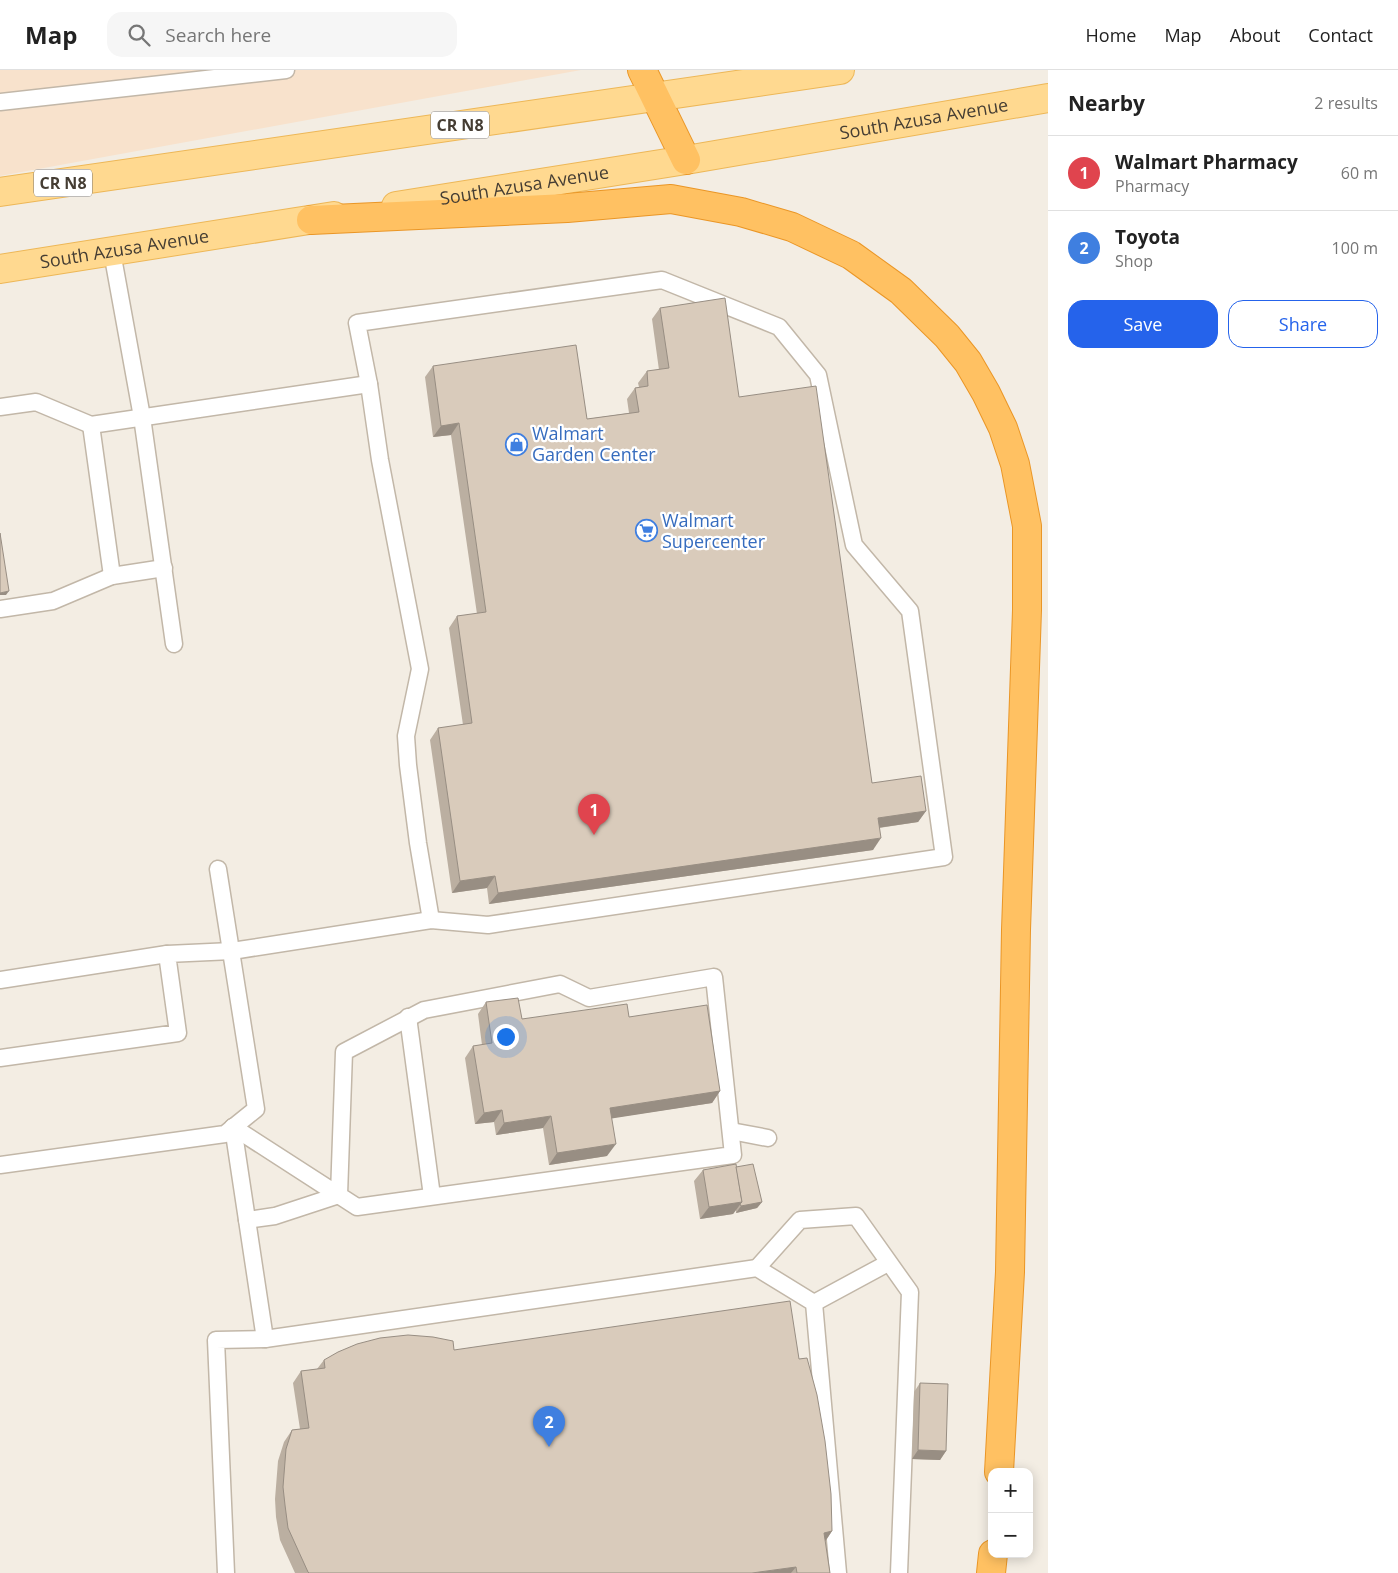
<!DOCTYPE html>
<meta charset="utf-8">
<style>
:root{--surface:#fff;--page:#f6f6f6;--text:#222;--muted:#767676;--line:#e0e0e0;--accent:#2563eb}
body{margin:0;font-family:"Open Sans",sans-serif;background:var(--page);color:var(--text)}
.controls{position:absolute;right:15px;bottom:15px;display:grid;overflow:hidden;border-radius:10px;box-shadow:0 2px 12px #0003}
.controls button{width:45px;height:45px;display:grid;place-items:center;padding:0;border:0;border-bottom:1px solid var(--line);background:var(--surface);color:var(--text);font:25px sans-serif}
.you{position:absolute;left:505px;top:966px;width:18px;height:18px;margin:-12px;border:4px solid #fff;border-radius:50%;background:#1a73e8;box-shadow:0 0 0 8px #1a73e833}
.badge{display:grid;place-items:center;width:32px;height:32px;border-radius:50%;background:var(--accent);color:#fff;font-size:16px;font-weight:700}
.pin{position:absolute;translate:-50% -41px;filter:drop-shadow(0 1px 2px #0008)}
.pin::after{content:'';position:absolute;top:26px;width:18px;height:15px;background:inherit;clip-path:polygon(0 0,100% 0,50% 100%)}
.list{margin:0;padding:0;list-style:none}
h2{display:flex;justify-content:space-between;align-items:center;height:65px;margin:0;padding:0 20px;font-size:21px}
h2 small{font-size:16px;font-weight:400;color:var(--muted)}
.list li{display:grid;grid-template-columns:32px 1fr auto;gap:15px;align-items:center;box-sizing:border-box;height:75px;padding:0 20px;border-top:1px solid var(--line)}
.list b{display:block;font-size:19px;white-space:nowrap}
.list p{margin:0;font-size:16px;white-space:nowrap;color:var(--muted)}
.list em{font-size:16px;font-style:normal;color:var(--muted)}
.actions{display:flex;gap:10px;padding:15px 20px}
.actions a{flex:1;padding:11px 0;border:1px solid var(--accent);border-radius:15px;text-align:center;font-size:18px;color:var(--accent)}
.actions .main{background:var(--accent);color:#fff}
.icon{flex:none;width:28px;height:28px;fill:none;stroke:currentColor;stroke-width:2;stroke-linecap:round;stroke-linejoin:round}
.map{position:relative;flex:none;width:1048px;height:1503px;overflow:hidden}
header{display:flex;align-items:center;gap:30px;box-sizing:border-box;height:70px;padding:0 25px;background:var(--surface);border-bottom:1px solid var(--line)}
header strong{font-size:24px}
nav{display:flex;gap:28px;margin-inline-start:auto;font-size:18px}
.search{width:350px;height:45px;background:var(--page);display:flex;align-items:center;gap:12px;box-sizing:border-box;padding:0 18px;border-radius:15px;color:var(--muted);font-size:19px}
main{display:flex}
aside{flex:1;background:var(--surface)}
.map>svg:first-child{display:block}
.commercial{fill:#f8e2cc}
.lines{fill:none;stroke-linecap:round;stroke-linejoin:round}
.lane-casing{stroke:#c2b7a8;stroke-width:19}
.primary-casing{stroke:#edb757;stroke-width:30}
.highway-casing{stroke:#ea9626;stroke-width:30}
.lane{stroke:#fff;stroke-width:16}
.primary{stroke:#ffd990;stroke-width:28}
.highway{stroke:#ffc162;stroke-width:28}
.wall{fill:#bbafa1}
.shaded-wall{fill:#988e83}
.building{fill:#d9cbbb;stroke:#988e83}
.labels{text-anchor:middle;stroke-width:4.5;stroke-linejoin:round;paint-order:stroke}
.shield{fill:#fff;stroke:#7d7770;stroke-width:1}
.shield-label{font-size:16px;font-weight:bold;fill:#453d33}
.street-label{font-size:18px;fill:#453d33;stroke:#fff}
.shop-label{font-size:18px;fill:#366cbe;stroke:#fff;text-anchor:start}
</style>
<header>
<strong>Map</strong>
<div class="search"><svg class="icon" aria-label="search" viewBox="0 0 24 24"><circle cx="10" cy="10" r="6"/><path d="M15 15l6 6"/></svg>Search here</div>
<nav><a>Home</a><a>Map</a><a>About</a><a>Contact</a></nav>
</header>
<main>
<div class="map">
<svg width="1048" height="1503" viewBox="0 0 1048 1503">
<rect width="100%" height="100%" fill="#f3ede3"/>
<path class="commercial" d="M 0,0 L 581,0 L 0,106 Z"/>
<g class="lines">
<defs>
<g id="lane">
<path d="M 0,32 L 286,0"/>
<path d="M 112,182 L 142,347 L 174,574"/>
<path d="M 369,314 L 380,390 L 420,599 L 406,666 L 408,695 L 418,773 L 431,850"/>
<path d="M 0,337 L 36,332 L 91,355 L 369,314 L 357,253 L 662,210 L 779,257 L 818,305 L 854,475 L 910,541 L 944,787 L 488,855 L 431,850 L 232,881 L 167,884 L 178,963 L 0,988"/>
<path d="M 91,355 L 112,506"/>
<path d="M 0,539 L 53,531 L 112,506 L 164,498"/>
<path d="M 0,910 L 167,884"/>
<path d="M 408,947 L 432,1126"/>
<path d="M 233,1057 L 357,1137 L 733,1085 L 714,907 L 589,928 L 560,914 L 424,940 L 344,982 L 339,1125 L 275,1146 L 247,1150"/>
<path d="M 233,1057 L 265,1269"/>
<path d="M 731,1061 L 768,1068"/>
<path d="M 0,1095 L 225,1064 L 256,1039 L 218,799"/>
<path d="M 757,1198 L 800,1150 L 856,1146 L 910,1222 L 899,1503"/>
<path d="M 814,1233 L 888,1193"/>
<path d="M 226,1503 L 216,1270 L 265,1269 L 757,1198 L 814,1233 L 838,1503"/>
</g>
<g id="primary">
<path d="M 0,122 L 840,0"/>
<path id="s1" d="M 396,136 L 686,90 L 1048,28"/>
<path id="s2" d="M 0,199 L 334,146"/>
</g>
<g id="highway">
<path d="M 642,0 L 686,90"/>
<path d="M 311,150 L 567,138 L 671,129 L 741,142 L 792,157 L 851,185 L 901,221 L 947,266 L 968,292 L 986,323 L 1003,358 L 1015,394 L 1027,456 L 1027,540 L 1016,860 L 1010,1202 L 999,1402"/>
<path d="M 991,1503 L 993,1484"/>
</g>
</defs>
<use href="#lane" class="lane-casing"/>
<use href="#primary" class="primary-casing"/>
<use href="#highway" class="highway-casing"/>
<use href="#lane" class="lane"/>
<use href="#primary" class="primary"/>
<use href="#highway" class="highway"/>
</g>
<g class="wall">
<path d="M 660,238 L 739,327 L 872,713 L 926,741 L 918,752 L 879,758 L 873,780 L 489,834 L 487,818 L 452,823 L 430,670 L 438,658 L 463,655 L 449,558 L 457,546 L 477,544 L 451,365 L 433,367 L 425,307 L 433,296 L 587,349 L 629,343 L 627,329 L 635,318 L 639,317 L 638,313 L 647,301 L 659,300 L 652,249 Z"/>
<path d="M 486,932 L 522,949 L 629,947 L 720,1021 L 712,1033 L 611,1048 L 607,1086 L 549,1095 L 543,1058 L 496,1065 L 494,1052 L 475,1054 L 465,988 L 473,976 L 482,975 L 478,944 Z"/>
<path d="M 736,1097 L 762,1132 L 757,1138 L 736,1143 L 736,1140 L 733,1144 L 700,1149 L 694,1111 L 703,1100 Z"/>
<path d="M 454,1280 L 799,1289 L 832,1461 L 825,1472 L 830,1503 L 295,1503 L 280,1470 L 276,1447 L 275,1429 L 278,1391 L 284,1372 L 292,1360 L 300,1359 L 293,1313 L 301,1301 L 317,1299 L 324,1290 Z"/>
<path d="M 920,1313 L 946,1381 L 940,1390 L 912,1389 L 914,1322 Z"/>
</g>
<g class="shaded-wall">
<path d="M 459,353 L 451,365 L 433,367 L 441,356 Z"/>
<path d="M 9,521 L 6,525 L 0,525 L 0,523 Z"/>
<path d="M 926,741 L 918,752 L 870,759 L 878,748 Z"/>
<path d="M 881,768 L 873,780 L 489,834 L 498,823 Z"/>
<path d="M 495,806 L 487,818 L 452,823 L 460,811 Z"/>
<path d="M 720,1021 L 712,1033 L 602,1050 L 610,1038 Z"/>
<path d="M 502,1040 L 494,1052 L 475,1054 L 484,1043 Z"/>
<path d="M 551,1046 L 543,1058 L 496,1065 L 504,1053 Z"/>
<path d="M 616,1074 L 607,1086 L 549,1095 L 557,1083 Z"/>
<path d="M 742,1132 L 733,1144 L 700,1149 L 709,1137 Z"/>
<path d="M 762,1132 L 757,1138 L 736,1143 L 741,1136 Z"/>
<path d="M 918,1380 L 946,1381 L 940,1390 L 912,1389 Z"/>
<path d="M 832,1461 L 824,1473 L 824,1463 Z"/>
<path d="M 796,1497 L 791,1503 L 752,1503 Z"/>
</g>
<g class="building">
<path d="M 725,228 L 739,327 L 816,316 L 872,713 L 921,706 L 926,741 L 878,748 L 881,768 L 498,823 L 495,806 L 460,811 L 438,658 L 472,653 L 457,546 L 486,542 L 459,353 L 441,356 L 433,296 L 576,275 L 587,349 L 639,342 L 635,318 L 648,316 L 647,301 L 669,298 L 660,238 Z"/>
<path d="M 0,463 L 9,521 L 0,523 Z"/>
<path d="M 518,928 L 522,949 L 627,934 L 629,947 L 707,935 L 720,1021 L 610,1038 L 616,1074 L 557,1083 L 551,1046 L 504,1053 L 502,1040 L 484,1043 L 473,976 L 492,973 L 486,932 Z"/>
<path d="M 736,1094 L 742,1132 L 709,1137 L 703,1100 Z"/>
<path d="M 753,1094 L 762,1132 L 741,1136 L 740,1134 L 742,1132 L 736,1097 Z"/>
<path d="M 790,1231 L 799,1289 L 807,1288 L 817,1325 L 825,1371 L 831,1424 L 832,1461 L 824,1463 L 830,1503 L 797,1503 L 796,1497 L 752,1503 L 309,1503 L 308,1502 L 288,1458 L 285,1435 L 283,1417 L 286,1379 L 292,1360 L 309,1358 L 301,1301 L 325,1298 L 324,1290 L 338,1282 L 357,1274 L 380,1268 L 408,1265 L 433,1267 L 453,1271 L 454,1280 Z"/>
<path d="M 920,1313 L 948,1314 L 946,1381 L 918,1380 Z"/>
</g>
<defs>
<symbol id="shop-ring" viewBox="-11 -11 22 22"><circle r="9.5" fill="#fff" stroke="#3f7fe0" stroke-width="1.5"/><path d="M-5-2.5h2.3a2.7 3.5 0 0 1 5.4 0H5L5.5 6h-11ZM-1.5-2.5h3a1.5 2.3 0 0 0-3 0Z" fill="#3f7fe0"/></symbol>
<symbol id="supermarket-ring" viewBox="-11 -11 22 22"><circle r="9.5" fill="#fff" stroke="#3f7fe0" stroke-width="1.5"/><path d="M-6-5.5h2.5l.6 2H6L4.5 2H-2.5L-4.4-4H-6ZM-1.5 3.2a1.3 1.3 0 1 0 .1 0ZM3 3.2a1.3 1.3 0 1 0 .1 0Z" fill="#3f7fe0"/></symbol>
</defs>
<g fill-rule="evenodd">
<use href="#shop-ring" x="504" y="362" width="25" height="25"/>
<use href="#supermarket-ring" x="634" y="448" width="25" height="25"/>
</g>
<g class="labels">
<g class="shield">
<rect x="431" y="41.5" width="58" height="27" rx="4"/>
<rect x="34" y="99.5" width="58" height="27" rx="4"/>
</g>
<g class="shield-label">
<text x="460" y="61">CR N8</text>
<text x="63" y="119">CR N8</text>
</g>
<g class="street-label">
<text dy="6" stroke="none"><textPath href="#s1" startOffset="535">South Azusa Avenue</textPath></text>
<text dy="6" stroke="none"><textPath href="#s1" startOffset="130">South Azusa Avenue</textPath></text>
<text dy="6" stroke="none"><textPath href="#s2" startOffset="126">South Azusa Avenue</textPath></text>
</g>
<g class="shop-label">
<text x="532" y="370">Walmart<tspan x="532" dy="21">Garden Center</tspan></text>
<text x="662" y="457">Walmart<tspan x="662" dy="21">Supercenter</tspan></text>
</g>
</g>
</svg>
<div class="controls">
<button>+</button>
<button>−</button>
</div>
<div class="you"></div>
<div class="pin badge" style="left:594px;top:765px;background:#e0444e">1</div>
<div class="pin badge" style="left:549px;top:1377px;background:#3f7fe0">2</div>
</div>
<aside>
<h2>Nearby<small>2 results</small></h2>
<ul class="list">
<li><span class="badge" style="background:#e0444e">1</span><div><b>Walmart Pharmacy</b><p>Pharmacy</p></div><em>60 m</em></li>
<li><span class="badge" style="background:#3f7fe0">2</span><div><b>Toyota</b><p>Shop</p></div><em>100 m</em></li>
</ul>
<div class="actions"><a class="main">Save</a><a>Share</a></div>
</aside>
</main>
